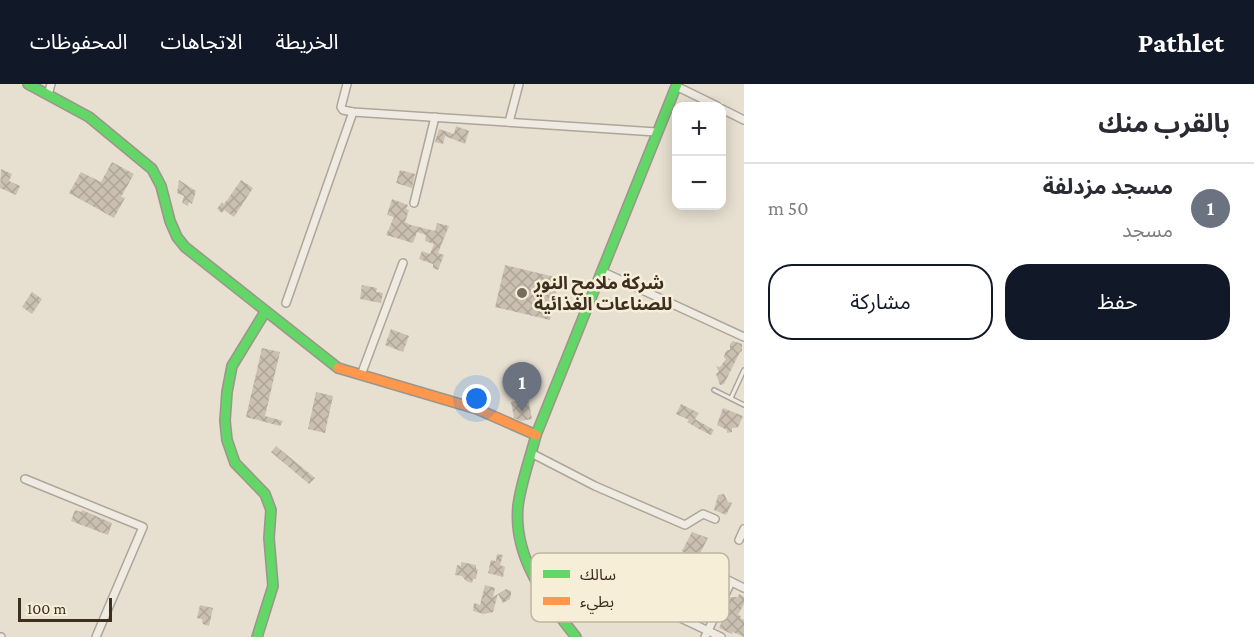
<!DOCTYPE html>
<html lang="ar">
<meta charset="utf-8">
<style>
:root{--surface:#fff;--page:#f7f7f7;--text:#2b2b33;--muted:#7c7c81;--line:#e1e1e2;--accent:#111827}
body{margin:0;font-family:"Crimson Pro","Noto Sans Arabic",serif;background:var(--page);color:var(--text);direction:rtl}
.controls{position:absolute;right:18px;top:18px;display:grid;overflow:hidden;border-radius:12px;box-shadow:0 3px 15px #0003}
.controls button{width:54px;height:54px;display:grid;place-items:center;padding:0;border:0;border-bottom:2px solid var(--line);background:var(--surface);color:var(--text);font:30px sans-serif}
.scale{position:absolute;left:18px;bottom:15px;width:94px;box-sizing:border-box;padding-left:6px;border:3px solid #3d2e20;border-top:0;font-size:16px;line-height:21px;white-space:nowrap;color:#3d2e20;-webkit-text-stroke:4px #f7eed8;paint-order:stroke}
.you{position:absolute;left:477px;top:315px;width:21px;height:21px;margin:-15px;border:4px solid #fff;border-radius:50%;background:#1a73e8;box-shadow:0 0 0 9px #1a73e833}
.badge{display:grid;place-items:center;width:39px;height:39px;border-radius:50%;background:var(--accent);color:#fff;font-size:20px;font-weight:700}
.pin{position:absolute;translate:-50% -50px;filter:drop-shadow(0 2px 3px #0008)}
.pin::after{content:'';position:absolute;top:32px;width:21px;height:18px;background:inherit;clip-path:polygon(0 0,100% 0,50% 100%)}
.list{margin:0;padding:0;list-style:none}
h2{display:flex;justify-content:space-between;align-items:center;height:78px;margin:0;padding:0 24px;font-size:26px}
h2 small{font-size:20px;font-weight:400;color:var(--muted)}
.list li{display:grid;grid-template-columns:39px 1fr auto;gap:18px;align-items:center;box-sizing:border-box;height:84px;padding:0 24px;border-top:2px solid var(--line)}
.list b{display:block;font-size:22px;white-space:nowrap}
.list p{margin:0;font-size:20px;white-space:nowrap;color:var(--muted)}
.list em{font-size:20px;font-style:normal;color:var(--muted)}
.actions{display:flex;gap:12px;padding:18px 24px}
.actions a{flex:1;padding:14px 0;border:2px solid var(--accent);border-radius:24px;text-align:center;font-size:21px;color:var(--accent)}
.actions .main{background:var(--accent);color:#fff}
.map{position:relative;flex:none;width:744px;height:553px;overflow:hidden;direction:ltr}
header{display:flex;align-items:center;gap:36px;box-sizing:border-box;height:84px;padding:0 30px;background:var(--accent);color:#fff}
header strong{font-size:28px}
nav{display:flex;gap:33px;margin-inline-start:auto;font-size:21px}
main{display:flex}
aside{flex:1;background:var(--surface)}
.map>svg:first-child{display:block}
.building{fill:url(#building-cross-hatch)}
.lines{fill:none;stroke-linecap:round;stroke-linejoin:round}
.lane-casing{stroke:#ada599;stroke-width:6}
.street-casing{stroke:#ada599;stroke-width:10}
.fast-casing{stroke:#9c958a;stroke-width:12}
.slow-casing{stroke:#9c958a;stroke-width:12}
.lane{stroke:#efebe3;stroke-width:3}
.street{stroke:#efebe3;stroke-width:7}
.fast{stroke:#63d668;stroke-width:9}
.slow{stroke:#ff974d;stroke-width:9}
.poi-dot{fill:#786c5e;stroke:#f7eed8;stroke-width:2}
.labels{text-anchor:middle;stroke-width:5;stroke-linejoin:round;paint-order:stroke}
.poi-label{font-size:18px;font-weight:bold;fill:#3d2e20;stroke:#f7eed8;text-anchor:start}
.key{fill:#f7eed8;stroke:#bfb4a1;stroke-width:1.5}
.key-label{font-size:16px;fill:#3d2e20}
</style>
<header>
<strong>Pathlet</strong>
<nav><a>الخريطة</a><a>الاتجاهات</a><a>المحفوظات</a></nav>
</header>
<main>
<aside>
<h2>بالقرب منك<small></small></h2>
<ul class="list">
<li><span class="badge" style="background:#6b7280">1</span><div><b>مسجد مزدلفة</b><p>مسجد</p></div><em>50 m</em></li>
</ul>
<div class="actions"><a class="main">حفظ</a><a>مشاركة</a></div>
</aside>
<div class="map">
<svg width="744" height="553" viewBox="0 0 744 553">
<defs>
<pattern id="building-cross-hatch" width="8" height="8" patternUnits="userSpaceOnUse" patternTransform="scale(1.5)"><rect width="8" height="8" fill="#cbbfb2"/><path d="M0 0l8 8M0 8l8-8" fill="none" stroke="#afa499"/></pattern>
</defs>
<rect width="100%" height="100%" fill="#e7e0d1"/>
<g class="building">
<path d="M 456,42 L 469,47 L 465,60 L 445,52 L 443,60 L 435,58 L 439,45 L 454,50 Z"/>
<path d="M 112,78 L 134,90 L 121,113 L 125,114 L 114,134 L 69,109 L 81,88 L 101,98 Z"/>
<path d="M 1,85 L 12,90 L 9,97 L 20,102 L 16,111 L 0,104 Z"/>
<path d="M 400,86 L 415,90 L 412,104 L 396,99 Z"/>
<path d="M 179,96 L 196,107 L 192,120 L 189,118 L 188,122 L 182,119 L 184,112 L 177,109 Z"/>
<path d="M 241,96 L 253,104 L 234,133 L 224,126 L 222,129 L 217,125 L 222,118 L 224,120 L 228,115 Z"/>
<path d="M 392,115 L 408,121 L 406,125 L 409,126 L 405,138 L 411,141 L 435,147 L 437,139 L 449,142 L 438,169 L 444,171 L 438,186 L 433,184 L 433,180 L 419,175 L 422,167 L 430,170 L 434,160 L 425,157 L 426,151 L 417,148 L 413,159 L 386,151 L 394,133 L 387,131 Z"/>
<path d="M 505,181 L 559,194 L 550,236 L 495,223 Z"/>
<path d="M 362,201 L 377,204 L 376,208 L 383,209 L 381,219 L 360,215 Z"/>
<path d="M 32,208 L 42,215 L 32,230 L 22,223 Z"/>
<path d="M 391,245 L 409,252 L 403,268 L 385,261 Z"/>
<path d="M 733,257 L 742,260 L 742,267 L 740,268 L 724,300 L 720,301 L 716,290 L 719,287 L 716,282 L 720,283 L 726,275 L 724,274 L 725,269 L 727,266 L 730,266 L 730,260 Z"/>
<path d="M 262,264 L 280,268 L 265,332 L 283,337 L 280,342 L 246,333 Z"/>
<path d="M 316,308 L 333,312 L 325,349 L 308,345 Z"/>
<path d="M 528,314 L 532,335 L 521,337 L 514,334 L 511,318 Z"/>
<path d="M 681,320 L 699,329 L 695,335 L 714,346 L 711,351 L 699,345 L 687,338 L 689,336 L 676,330 Z"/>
<path d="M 723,324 L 743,332 L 738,343 L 732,344 L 732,348 L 727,349 L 727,346 L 717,341 Z"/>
<path d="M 276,362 L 315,394 L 309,400 L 271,368 Z"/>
<path d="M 724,410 L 728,418 L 732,419 L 726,431 L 714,426 L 718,411 Z"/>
<path d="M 75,426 L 81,428 L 82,426 L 112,439 L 108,451 L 71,437 Z"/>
<path d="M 692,448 L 708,454 L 697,475 L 682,467 Z"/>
<path d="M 497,470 L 503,471 L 500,481 L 505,483 L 503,493 L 488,489 L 491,476 L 496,477 Z"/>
<path d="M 461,478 L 476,481 L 476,485 L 478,485 L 476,495 L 473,495 L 472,499 L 466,497 L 462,492 L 455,491 L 457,481 L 461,482 Z"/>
<path d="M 485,501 L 495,504 L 493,513 L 506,505 L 511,507 L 511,510 L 510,515 L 503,519 L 498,510 L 493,528 L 484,530 L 473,527 L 474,519 L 480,521 Z"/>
<path d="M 739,510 L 744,513 L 744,520 L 738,531 L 741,532 L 740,534 L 744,536 L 744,553 L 733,548 L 732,550 L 719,544 L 729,523 L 727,522 L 731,513 L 738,513 Z"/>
<path d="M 200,521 L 213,524 L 209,542 L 203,540 L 202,535 L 197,534 Z"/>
</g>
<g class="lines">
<defs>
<g id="lane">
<path d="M 714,306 L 744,321"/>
<path d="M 731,314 L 744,286"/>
</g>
<g id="street">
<path d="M 347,0 L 341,23 L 343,26 L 353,28 L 656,48"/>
<path d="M 676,2 L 717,22"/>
<path d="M 48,11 L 51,0"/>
<path d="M 722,25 L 744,36"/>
<path d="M 509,38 L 519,0"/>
<path d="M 414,119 L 435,33"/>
<path d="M 601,187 L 744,253"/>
<path d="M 286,219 L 353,28"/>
<path d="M 361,291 L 403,179"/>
<path d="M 531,369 L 595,402 L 685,441 L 703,430 L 715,435"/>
<path d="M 25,395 L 143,443 L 96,553"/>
<path d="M 739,456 L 744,445"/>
<path d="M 687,476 L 744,504"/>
<path d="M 655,522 L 721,553"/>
<path d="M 0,553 L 1,553"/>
<path d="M 705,553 L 731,498"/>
</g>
<g id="fast">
<path d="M 28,0 L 89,33 L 152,85 L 161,102 L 170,137 L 177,153 L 185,163 L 338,284"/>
<path d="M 257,553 L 273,502 L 269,454 L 271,426 L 265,410 L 235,379 L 227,356 L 225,337 L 227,308 L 232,282 L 265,228"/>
<path d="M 576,553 C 546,515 513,474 518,422 C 521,398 530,375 536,351 L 677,0"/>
</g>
<path id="slow" d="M 338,284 L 477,325 L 536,351"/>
</defs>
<use href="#lane" class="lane-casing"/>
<use href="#street" class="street-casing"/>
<use href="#fast" class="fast-casing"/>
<use href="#slow" class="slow-casing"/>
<use href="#lane" class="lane"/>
<use href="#street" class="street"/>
<use href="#fast" class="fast"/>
<use href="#slow" class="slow"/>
</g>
<circle class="poi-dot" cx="522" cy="209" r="6"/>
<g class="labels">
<g class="poi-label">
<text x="534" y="205">شركة ملامح النور<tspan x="534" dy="21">للصناعات الغذائية</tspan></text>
</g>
</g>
<rect x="531" y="469" width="198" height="69" rx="9" class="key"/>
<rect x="543" y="486" width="27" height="8" fill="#63d668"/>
<rect x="543" y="513" width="27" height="8" fill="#ff974d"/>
<g class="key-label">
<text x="580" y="496">سالك</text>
<text x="580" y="523">بطيء</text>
</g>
</svg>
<div class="controls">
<button>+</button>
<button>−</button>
</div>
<div class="scale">100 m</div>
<div class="you"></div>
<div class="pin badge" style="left:522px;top:328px;background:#6b7280">1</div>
</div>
</main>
